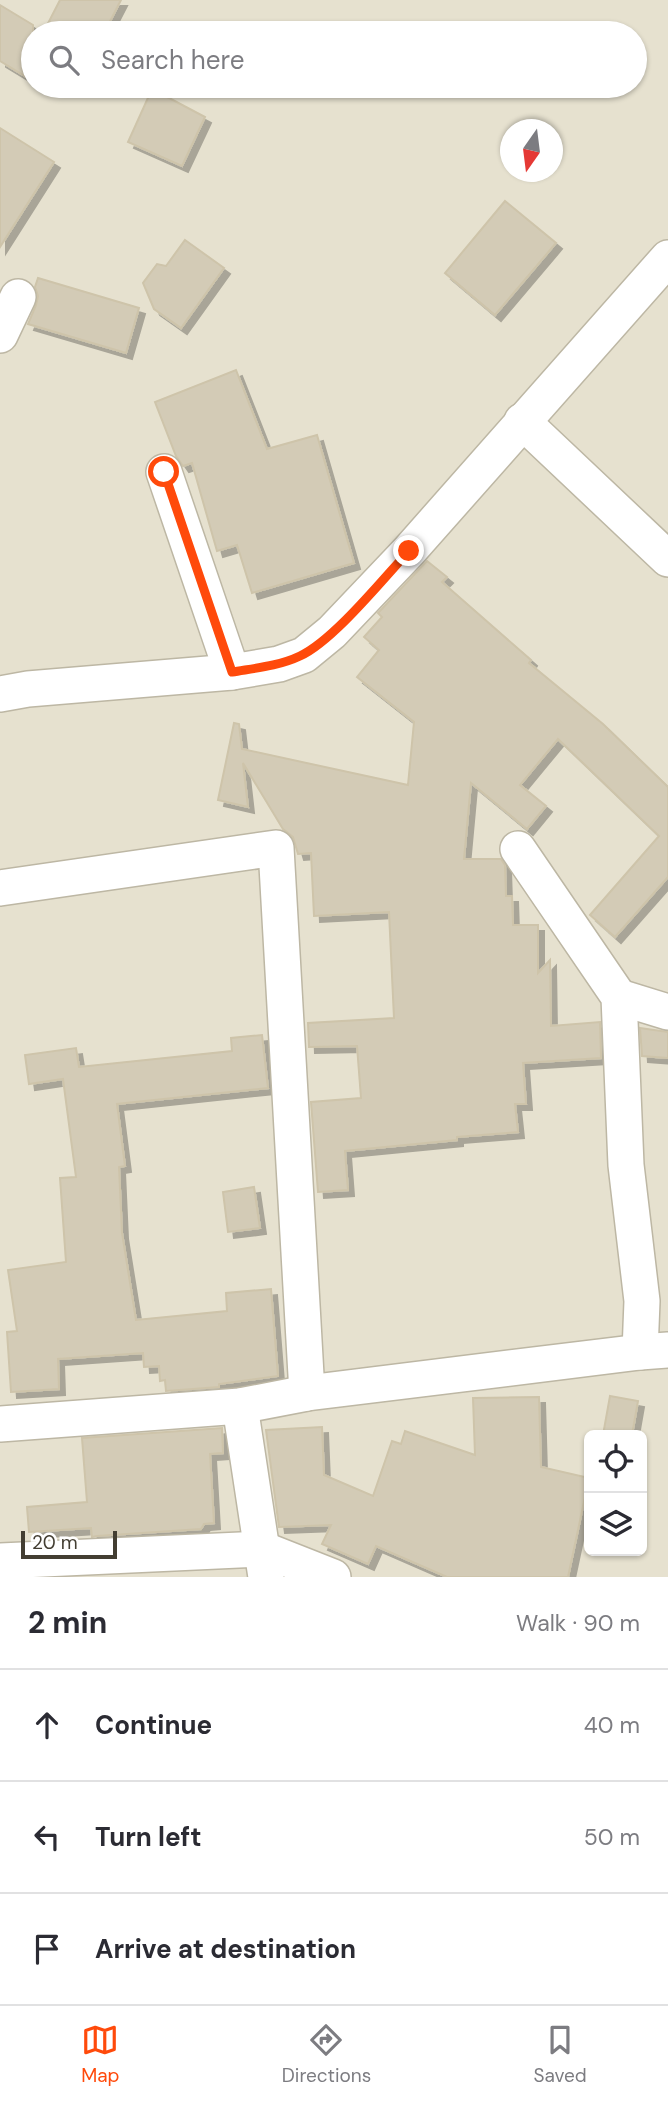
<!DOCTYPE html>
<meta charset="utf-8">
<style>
:root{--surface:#fff;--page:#f7f7f7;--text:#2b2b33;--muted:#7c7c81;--line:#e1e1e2;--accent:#ff4a0b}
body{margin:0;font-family:"DM Sans",sans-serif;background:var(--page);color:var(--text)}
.controls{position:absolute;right:21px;bottom:21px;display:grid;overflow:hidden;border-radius:10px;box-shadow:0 2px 5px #0004}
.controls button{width:63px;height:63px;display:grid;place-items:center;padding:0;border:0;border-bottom:2px solid var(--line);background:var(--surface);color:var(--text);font:35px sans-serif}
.compass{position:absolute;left:500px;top:119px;width:63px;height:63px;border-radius:50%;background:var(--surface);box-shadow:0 2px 5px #0004;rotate:194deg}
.scale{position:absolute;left:21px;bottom:18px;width:96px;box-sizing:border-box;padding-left:7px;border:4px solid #433e32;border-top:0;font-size:19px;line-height:24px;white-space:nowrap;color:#433e32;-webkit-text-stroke:5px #fff;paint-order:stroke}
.stop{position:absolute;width:21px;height:21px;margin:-16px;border:5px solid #ff4a0b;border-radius:50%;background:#fff}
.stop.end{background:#ff4a0b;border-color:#fff;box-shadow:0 2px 7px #0008}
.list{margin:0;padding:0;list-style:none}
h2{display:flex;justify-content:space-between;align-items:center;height:91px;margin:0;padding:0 28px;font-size:30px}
h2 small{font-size:23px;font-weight:400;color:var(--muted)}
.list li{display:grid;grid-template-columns:46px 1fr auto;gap:21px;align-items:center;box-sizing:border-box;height:112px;padding:0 28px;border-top:2px solid var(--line)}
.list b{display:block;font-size:26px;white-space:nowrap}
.list em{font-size:23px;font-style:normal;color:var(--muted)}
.icon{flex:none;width:38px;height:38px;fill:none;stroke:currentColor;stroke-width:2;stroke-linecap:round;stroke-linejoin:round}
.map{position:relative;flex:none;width:668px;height:1577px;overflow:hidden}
.search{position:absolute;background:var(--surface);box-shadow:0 2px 5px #0004;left:21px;right:21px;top:21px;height:77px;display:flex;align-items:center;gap:18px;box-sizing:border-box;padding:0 24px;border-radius:38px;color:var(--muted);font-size:26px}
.sheet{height:427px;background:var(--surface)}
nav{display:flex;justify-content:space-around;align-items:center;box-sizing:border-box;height:98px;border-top:2px solid var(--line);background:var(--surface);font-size:19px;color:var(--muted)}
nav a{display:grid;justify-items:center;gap:4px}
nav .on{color:var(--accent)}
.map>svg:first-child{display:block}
.residential{fill:#e6e1cf;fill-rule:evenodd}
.building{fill:#d3cbb6;stroke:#cec4aa;stroke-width:2;filter:url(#shadow)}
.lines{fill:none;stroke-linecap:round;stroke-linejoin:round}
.minor-casing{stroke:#bdb7a4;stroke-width:38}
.minor{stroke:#fff;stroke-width:35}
.route{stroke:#ff4a0b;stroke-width:9}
</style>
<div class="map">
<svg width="668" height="1577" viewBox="0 0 668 1577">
<defs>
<filter id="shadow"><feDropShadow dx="6" dy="6" stdDeviation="0" flood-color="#0004"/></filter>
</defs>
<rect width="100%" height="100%" fill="#f1eee1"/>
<path class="residential" d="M 0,0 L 668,0 L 668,1577 L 0,1577 ZM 33,33 L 635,33 L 635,86 L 33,86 ZM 510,130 L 552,130 L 552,172 L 510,172 ZM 589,1435 L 642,1435 L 642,1551 L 589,1551 Z"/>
<g class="building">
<path d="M 60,0 L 121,0 L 104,33 L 43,33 Z"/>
<path d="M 0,5 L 33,25 L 33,81 L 0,61 Z"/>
<path d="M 152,89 L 205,117 L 182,166 L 128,142 Z"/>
<path d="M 0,128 L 54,162 L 0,247 Z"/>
<path d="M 505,201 L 556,243 L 495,315 L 445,273 Z"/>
<path d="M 185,240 L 224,268 L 181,328 L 154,309 L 143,283 L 157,264 L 166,266 Z"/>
<path d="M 38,278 L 139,308 L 126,353 L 28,324 L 36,305 L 38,296 L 35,287 Z"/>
<path d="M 236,370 L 267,449 L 317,435 L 354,563 L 252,593 L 237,545 L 217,551 L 192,463 L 183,466 L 176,456 L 155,402 Z"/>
<path d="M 427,561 L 447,577 L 442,582 L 531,660 L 529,663 L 603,724 L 668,787 L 668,877 L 615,937 L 590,915 L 659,836 L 558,739 L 520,785 L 546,806 L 527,829 L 471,783 L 464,859 L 501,859 L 505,865 L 506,896 L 512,896 L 513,925 L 538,925 L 538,973 L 550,960 L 551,1026 L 600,1022 L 601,1058 L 523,1063 L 526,1104 L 515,1104 L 518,1132 L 457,1137 L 457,1140 L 345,1151 L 348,1190 L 318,1192 L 311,1102 L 361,1098 L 357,1046 L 309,1047 L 308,1023 L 394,1018 L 389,912 L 314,916 L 311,853 L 298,854 L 293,837 L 283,829 L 243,763 L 248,807 L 218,800 L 234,723 L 239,724 L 242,749 L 408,785 L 414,722 L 357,677 L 379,650 L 364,637 L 382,617 L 378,613 Z"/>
<path d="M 640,1028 L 668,1032 L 668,1058 L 642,1056 Z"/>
<path d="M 262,1035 L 268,1088 L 117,1104 L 125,1166 L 119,1167 L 122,1233 L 136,1320 L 227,1311 L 226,1293 L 271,1289 L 278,1376 L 219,1384 L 219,1387 L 166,1391 L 165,1380 L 160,1381 L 159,1366 L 144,1367 L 143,1353 L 58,1359 L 59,1389 L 11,1392 L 7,1332 L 17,1331 L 8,1270 L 66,1262 L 60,1178 L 76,1177 L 63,1079 L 29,1084 L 25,1055 L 76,1048 L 79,1067 L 232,1051 L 231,1038 Z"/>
<path d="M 254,1187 L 260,1228 L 228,1232 L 223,1192 Z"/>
<path d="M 610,1396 L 638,1401 L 632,1435 L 603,1435 Z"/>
<path d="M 539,1397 L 541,1467 L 589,1478 L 568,1577 L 447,1577 L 376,1546 L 368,1564 L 322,1544 L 331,1525 L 279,1527 L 266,1430 L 322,1427 L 324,1475 L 373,1496 L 392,1441 L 401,1444 L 405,1431 L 475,1455 L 473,1398 Z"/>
<path d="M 222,1428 L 223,1453 L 210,1454 L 214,1523 L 204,1524 L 201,1529 L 97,1536 L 92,1537 L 91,1528 L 29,1532 L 27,1507 L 87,1502 L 82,1438 Z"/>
</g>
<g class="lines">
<defs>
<g id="minor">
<path d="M 0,335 L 18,297"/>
<path d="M 522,421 L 668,559"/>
<path d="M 164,472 L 232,672"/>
<path d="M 0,694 L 28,689 L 232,672 L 279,664 L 304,655 L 332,632 L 409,551 L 668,258"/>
<path d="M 518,849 L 619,997 L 626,1165 L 642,1301 L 640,1352"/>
<path d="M 0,888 L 276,848 L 307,1393"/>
<path d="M 619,997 L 668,1012"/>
<path d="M 240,1406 L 266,1577"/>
<path d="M 0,1424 L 240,1406 L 307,1393 L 640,1352 L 668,1350"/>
<path d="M 0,1561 L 262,1549 L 333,1577"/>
</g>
</defs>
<use href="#minor" class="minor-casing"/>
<use href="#minor" class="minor"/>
</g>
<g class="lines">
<path class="route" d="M 164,472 L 232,672 C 256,668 279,666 300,656 C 333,641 383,579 409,551"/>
</g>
</svg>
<div class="controls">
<button><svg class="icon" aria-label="locate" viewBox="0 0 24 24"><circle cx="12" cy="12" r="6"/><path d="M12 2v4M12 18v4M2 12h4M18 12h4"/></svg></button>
<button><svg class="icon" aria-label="layers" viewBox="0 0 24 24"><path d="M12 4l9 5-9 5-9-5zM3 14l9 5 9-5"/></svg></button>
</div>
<svg class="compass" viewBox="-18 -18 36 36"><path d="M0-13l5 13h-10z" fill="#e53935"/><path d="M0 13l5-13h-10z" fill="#7c7c81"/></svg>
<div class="scale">20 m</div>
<div class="stop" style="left:164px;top:472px"></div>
<div class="stop end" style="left:409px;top:551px"></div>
<div class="search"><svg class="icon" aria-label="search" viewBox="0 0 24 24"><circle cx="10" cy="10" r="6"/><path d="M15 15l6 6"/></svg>Search here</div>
</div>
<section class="sheet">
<h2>2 min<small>Walk · 90 m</small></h2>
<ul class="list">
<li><svg class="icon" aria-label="ahead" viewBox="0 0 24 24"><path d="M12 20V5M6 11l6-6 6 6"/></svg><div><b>Continue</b></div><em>40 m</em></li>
<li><svg class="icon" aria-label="left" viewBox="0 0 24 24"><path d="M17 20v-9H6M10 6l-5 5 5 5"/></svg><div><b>Turn left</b></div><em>50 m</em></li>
<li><svg class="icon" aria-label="arrive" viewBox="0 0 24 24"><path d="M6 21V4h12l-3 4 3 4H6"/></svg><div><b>Arrive at destination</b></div></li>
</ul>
</section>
<nav>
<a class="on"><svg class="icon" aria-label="map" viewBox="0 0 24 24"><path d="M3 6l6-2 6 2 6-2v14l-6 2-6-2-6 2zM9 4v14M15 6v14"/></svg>Map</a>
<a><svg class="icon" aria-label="directions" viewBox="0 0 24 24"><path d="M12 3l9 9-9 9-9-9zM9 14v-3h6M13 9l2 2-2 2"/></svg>Directions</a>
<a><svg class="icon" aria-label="saved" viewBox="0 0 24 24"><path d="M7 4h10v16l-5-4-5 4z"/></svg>Saved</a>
</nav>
